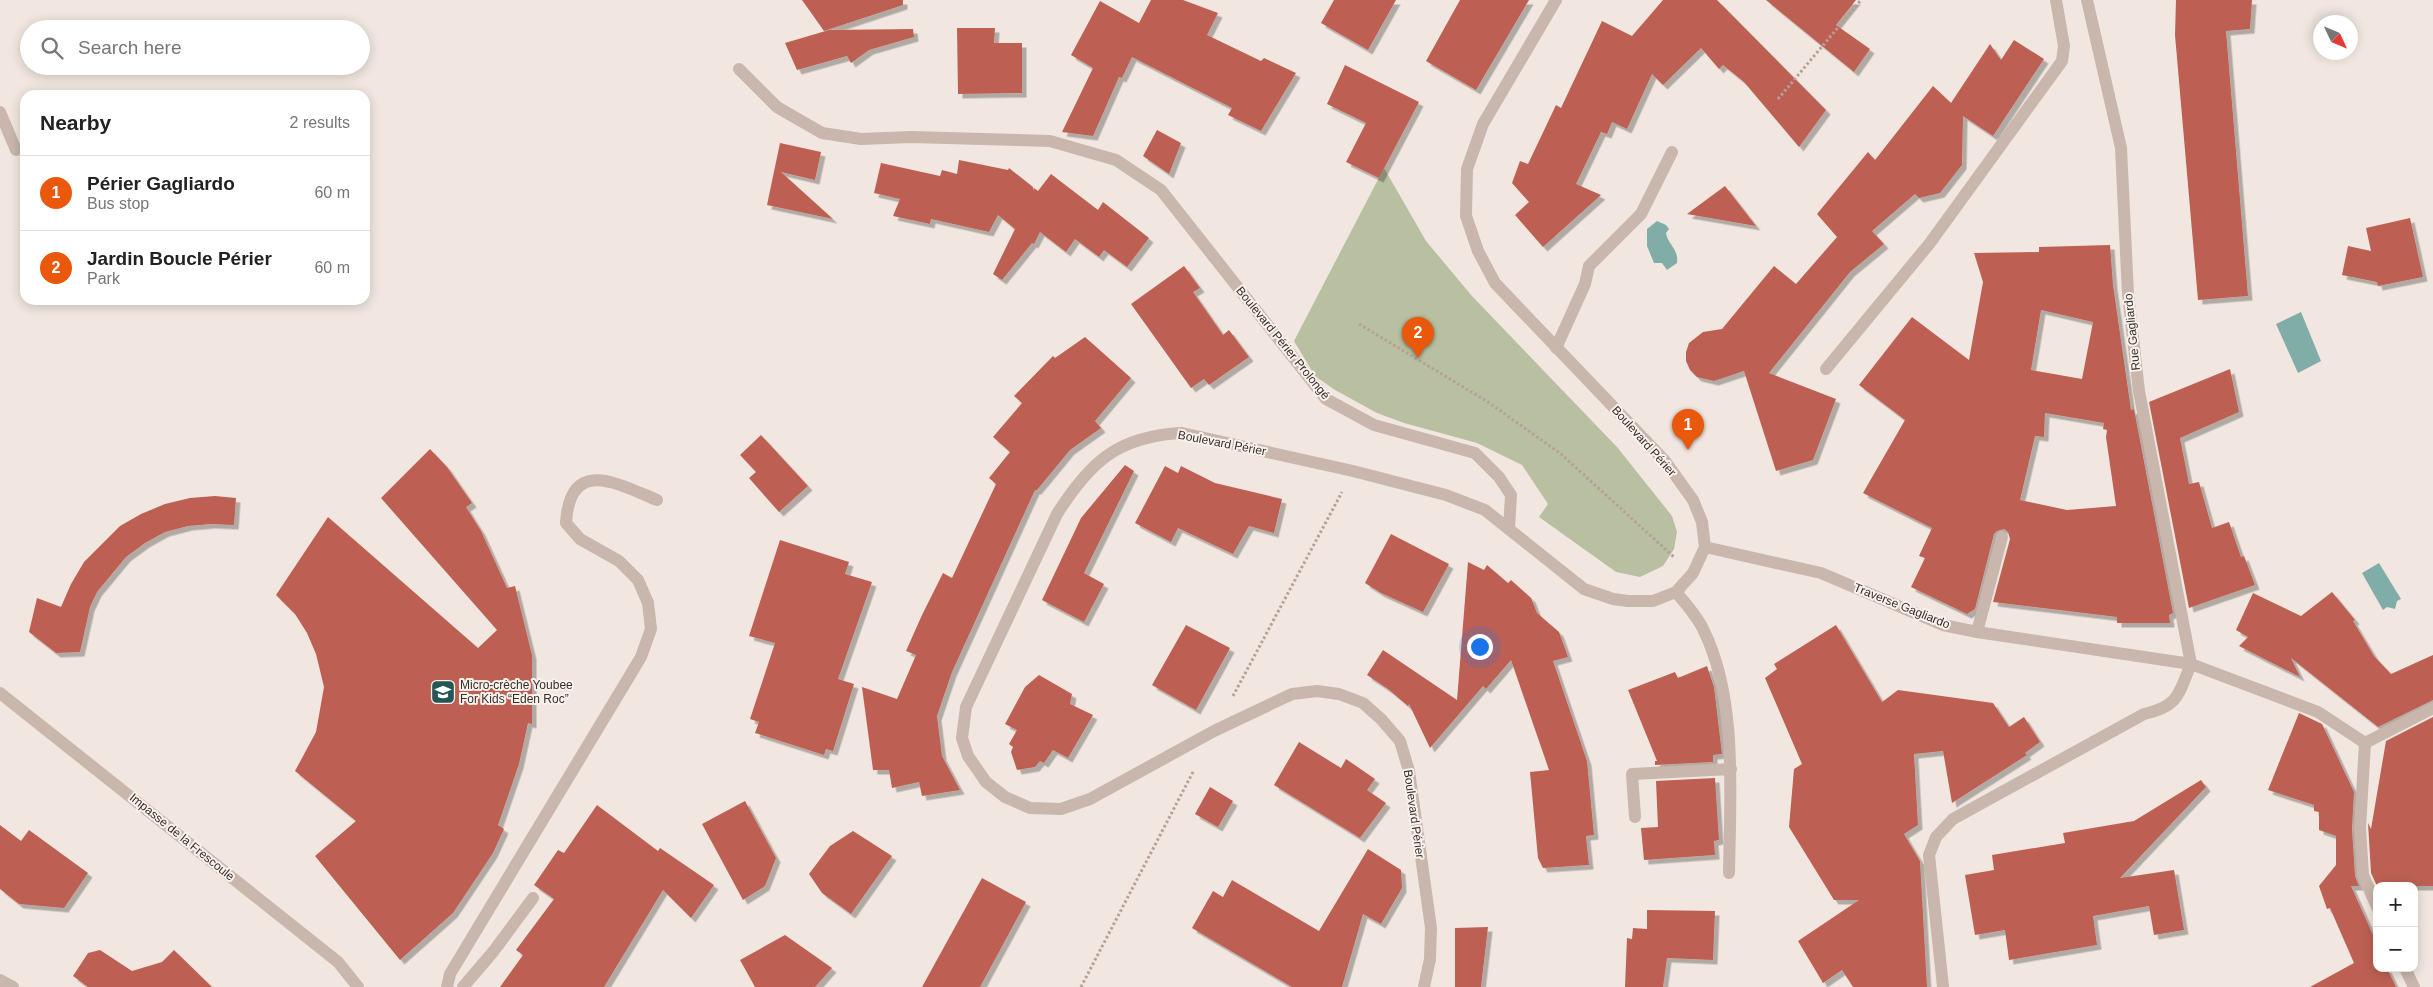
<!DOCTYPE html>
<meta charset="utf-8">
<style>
:root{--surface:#fff;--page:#f2f2f2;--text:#222;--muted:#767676;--line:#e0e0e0;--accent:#ea580c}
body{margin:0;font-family:Helvetica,sans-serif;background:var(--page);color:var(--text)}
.controls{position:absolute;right:15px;bottom:15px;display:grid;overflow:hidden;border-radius:10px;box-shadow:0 2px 12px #0003}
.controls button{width:45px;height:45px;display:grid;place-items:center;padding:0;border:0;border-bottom:1px solid var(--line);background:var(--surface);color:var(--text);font:25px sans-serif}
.compass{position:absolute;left:2313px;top:15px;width:45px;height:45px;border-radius:50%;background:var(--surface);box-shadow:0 2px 12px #0003;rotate:134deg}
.you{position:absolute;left:1479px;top:646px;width:18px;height:18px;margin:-12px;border:4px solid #fff;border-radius:50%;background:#1a73e8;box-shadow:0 0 0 8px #1a73e833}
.badge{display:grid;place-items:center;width:32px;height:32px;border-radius:50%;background:var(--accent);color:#fff;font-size:16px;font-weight:700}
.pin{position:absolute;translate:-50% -41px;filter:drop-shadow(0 1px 2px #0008)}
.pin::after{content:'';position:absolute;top:26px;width:18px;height:15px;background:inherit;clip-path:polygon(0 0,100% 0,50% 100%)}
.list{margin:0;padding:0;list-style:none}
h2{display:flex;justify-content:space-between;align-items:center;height:65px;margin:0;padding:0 20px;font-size:21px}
h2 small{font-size:16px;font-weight:400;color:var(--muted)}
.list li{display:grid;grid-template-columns:32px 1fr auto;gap:15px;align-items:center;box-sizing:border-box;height:75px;padding:0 20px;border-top:1px solid var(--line)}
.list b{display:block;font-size:19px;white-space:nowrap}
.list p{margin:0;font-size:16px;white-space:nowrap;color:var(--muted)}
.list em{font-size:16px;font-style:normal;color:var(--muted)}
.icon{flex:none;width:28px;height:28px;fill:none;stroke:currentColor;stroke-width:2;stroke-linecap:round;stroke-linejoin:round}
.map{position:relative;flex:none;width:2433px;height:987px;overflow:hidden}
.search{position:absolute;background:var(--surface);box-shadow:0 2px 12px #0003;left:20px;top:20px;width:350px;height:55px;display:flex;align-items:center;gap:12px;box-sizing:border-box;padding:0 18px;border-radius:28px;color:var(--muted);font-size:19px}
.panel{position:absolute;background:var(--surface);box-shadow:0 2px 12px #0003;left:20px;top:90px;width:350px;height:215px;border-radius:15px}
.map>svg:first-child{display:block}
.green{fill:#b9c0a1}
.water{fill:#81ada9}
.building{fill:#bd6052;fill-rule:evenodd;filter:url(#shadow)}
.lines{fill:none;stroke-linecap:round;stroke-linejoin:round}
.path{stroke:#b5a097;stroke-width:3;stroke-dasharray:2.5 2.5;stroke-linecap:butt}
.service{stroke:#c9b6ac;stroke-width:12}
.minor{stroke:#c9b6ac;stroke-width:12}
.tertiary{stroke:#c9b6ac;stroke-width:12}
.labels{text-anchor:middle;stroke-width:4;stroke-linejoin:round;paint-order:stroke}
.street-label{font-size:12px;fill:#382d2b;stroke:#f9f2ec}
.poi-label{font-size:12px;fill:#382d2b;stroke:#f9f2ec;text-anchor:start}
</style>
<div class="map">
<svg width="2433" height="987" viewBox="0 0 2433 987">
<defs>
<filter id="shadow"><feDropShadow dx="4.5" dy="4.5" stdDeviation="0" flood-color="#0004"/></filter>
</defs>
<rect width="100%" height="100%" fill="#f1e7e0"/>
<path class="green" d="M 1384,168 L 1426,241 L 1472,296 L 1617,447 L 1672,516 L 1677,532 L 1674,549 L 1663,566 L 1640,577 L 1616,572 L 1539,517 L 1548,504 L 1522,465 L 1477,443 L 1404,423 L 1377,413 L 1335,390 L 1315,376 L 1294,341 Z"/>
<g class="water">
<path d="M 1657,221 L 1666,225 L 1669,229 L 1666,233 C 1668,245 1679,249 1677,263 L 1667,270 L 1662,263 L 1654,263 L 1647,246 L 1647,229 Z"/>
<path d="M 2301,312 L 2321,361 L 2298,373 L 2276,324 Z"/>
<path d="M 2379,563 L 2401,599 L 2397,601 L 2395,609 L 2387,607 L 2383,610 L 2362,573 Z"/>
</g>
<g class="building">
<path d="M 802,0 L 903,0 L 903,5 L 824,31 Z"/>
<path d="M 1151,0 L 1183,0 L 1218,13 L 1207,35 L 1261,61 L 1264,58 L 1296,73 L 1261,131 L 1228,115 L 1232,108 L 1132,57 L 1122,78 L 1119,77 L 1093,136 L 1062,132 L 1093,68 L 1071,55 L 1100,1 L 1139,23 Z"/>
<path d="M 1334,0 L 1396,0 L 1368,50 L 1321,23 Z"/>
<path d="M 1460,0 L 1529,0 L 1476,90 L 1426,61 Z"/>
<path d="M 1663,0 L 1717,0 L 1826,110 L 1799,147 L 1744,82 L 1723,65 L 1719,69 L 1701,48 L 1663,85 L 1652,74 L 1627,129 L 1612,122 L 1607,134 L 1601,132 L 1576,184 L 1601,195 L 1543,247 L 1515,215 L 1529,202 L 1512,183 L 1520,161 L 1528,164 L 1556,105 L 1561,108 L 1602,21 L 1632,36 Z"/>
<path d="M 1766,0 L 1856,0 L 1836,25 L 1870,49 L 1854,72 Z"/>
<path d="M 2176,0 L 2252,0 L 2250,29 L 2226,31 L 2248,296 L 2198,300 L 2175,35 Z"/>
<path d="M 957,28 L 995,28 L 994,43 L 1022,43 L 1022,93 L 958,94 Z"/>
<path d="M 913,29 L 914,37 L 869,50 L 851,63 L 847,56 L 797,70 L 785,43 L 829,30 Z"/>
<path d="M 2014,40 L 2044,59 L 1993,136 L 1963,116 L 1962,165 L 1940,193 L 1919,198 L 1915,194 L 1872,231 L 1884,244 L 1850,272 L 1769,373 L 1836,399 L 1813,460 L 1776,471 L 1744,371 L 1714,381 L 1697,377 L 1690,370 L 1686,361 L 1686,352 L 1689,343 L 1703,332 L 1722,329 L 1774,266 L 1796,284 L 1837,237 L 1817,214 L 1868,152 L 1875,160 L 1933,86 L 1951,103 L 1990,44 L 2001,60 Z"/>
<path d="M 1345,65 L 1419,102 L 1379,178 L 1346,162 L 1366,123 L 1327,104 Z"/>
<path d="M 1157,130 L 1181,143 L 1169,174 L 1143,156 Z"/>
<path d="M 780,143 L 821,152 L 815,180 L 781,172 L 833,219 L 767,205 Z"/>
<path d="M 959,160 L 1008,170 L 1009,168 L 1033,187 L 1033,191 L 1034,188 L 1038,191 L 1051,174 L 1098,210 L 1103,202 L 1149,238 L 1127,267 L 1104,250 L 1099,257 L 1075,239 L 1066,252 L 1040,232 L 1034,244 L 1032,243 L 1002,280 L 993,274 L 1015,229 L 998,215 L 989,232 L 931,219 L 930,224 L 893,216 L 900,199 L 874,193 L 881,163 L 940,176 L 942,170 L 957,174 Z"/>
<path d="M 1725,186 L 1756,226 L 1687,214 Z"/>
<path d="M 2410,218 L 2423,277 L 2378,286 L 2377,282 L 2342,275 L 2348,246 L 2371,251 L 2366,228 Z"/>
<path d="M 2110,245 L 2113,285 L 2131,410 L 2134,409 L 2173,613 L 2169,615 L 2170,623 L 2117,623 L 2117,617 L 1993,602 L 2010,539 L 2008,532 L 2004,529 L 1997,531 L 1994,534 L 1975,609 L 1967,614 L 1911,587 L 1925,558 L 1919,556 L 1932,528 L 1863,493 L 1905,420 L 1859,385 L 1912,317 L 1969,360 L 1983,282 L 1974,253 L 2039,252 L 2039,247 ZM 2041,310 L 2093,322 L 2082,379 L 2031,370 ZM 2045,413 L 2104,423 L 2103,429 L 2107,430 L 2106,437 L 2116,506 L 2067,510 L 2020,500 L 2035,436 L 2044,437 Z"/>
<path d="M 1184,266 L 1200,288 L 1193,292 L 1223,335 L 1229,330 L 1249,357 L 1209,385 L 1204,379 L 1191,388 L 1131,304 Z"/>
<path d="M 1085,337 L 1131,378 L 1095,421 L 1101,428 L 1070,450 L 1037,490 L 1035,490 L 952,672 L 937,716 L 942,756 L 960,790 L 922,796 L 919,782 L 892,788 L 889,770 L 873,770 L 862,687 L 897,699 L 916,655 L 906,651 L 922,615 L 943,573 L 952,578 L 996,484 L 989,478 L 1010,452 L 993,437 L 1022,403 L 1014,396 L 1053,356 L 1055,358 Z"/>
<path d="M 2230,369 L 2239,412 L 2180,438 L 2189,484 L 2199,482 L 2212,528 L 2229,522 L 2241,557 L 2244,556 L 2255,585 L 2189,608 L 2149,402 Z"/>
<path d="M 761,435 L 808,486 L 779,512 L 749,478 L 756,472 L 740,455 Z"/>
<path d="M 430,449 L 447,467 L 472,503 L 466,507 L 481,531 L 507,588 L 515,586 L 532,655 L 532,724 L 528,723 L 519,764 L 498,825 L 504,829 L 493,853 L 453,913 L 400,960 L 315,856 L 356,821 L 295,771 L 316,732 L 324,687 L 316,654 L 307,633 L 295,614 L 276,595 L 328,517 L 478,648 L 497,630 L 381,498 Z"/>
<path d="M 1125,465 L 1134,471 L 1084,573 L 1104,584 L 1084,622 L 1042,600 L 1081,518 Z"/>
<path d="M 1165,466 L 1178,473 L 1181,466 L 1215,483 L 1282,499 L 1274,533 L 1249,526 L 1233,554 L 1178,528 L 1171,542 L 1135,523 Z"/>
<path d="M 215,496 L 236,498 L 234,525 L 211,524 L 188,526 L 165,532 L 145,543 L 126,557 L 97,592 L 90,607 L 80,652 L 56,653 L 29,632 L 37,598 L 61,607 L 71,584 L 84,562 L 120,526 L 141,514 L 165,504 L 190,498 Z"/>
<path d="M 1391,534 L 1449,564 L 1423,612 L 1381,593 L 1365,583 Z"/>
<path d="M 780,540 L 849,562 L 845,574 L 872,582 L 838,679 L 854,684 L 833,751 L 826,749 L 824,755 L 755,733 L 759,722 L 750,719 L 775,643 L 749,636 Z"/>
<path d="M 1468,562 L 1484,570 L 1487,565 L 1508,583 L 1511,580 L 1531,598 L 1537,613 L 1559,632 L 1568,657 L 1553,661 L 1587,761 L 1594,835 L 1586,836 L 1589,865 L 1543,868 L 1538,858 L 1530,772 L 1549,770 L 1511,660 L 1486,689 L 1483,686 L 1430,748 L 1409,704 L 1408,706 L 1388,689 L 1367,675 L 1383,650 L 1457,700 Z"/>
<path d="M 2332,592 L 2355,620 L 2353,621 L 2374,656 L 2391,674 L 2433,655 L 2433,700 L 2378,727 L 2291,658 L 2300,677 L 2239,646 L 2248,637 L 2236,630 L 2253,593 L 2301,616 Z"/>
<path d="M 1186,625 L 1230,648 L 1196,710 L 1152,685 Z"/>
<path d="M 1836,625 L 1882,702 L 1898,690 L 1993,703 L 2009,727 L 2024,717 L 2040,742 L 2025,753 L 2027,755 L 1952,803 L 1943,751 L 1914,754 L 1918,825 L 1904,834 L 1920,861 L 1927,987 L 1853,987 L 1842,970 L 1823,983 L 1798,941 L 1859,900 L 1834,900 L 1789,827 L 1794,769 L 1802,764 L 1765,678 L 1777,669 L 1774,664 Z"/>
<path d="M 1707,666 L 1714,687 L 1722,754 L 1713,755 L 1713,762 L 1655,765 L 1655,761 L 1657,761 L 1628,690 L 1675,672 L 1678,678 Z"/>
<path d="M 1039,675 L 1072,694 L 1070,704 L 1093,715 L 1068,758 L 1053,750 L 1044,763 L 1040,761 L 1035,767 L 1017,770 L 1011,752 L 1013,747 L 1009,744 L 1017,730 L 1005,724 L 1025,687 Z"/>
<path d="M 2299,713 L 2322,724 L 2354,792 L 2352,829 L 2355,876 L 2359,886 L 2351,886 L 2377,944 L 2377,968 L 2387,968 L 2396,987 L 2310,987 L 2354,963 L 2330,908 L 2327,909 L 2319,886 L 2336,865 L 2336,836 L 2319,830 L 2319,812 L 2314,811 L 2314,805 L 2268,790 Z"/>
<path d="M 2433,717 L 2433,886 L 2377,886 L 2371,873 L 2368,823 L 2371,829 L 2386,741 Z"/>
<path d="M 1299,742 L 1341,768 L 1346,759 L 1375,779 L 1367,790 L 1386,803 L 1360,838 L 1274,785 Z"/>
<path d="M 1715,778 L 1719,840 L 1714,841 L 1715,855 L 1644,860 L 1641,828 L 1658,827 L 1656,781 Z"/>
<path d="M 2201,780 L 2206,787 L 2120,878 L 2174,870 L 2184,930 L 2154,935 L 2149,906 L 2093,916 L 2097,945 L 2009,960 L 2005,930 L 1975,935 L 1965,875 L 1994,870 L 1992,855 L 2065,843 L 2063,833 L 2134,821 Z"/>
<path d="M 1210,787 L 1233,801 L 1218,827 L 1195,814 Z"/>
<path d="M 745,801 L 776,858 L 765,886 L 743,900 L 702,824 Z"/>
<path d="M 597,805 L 658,851 L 660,848 L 714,885 L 691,918 L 663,890 L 604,987 L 500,987 L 523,955 L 516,950 L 554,899 L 534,885 L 558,850 L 564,853 Z"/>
<path d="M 0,825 L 21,841 L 29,830 L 88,873 L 64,908 L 19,904 L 0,889 Z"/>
<path d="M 853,831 L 892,856 L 851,914 L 822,893 L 809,874 L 830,846 Z"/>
<path d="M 1368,849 L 1401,870 L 1402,888 L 1381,924 L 1363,914 L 1342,987 L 1292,987 L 1192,928 L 1213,891 L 1223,897 L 1232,880 L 1319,931 Z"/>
<path d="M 982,878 L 1026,902 L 980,987 L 922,987 Z"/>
<path d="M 1647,910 L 1715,911 L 1713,960 L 1667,958 L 1663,987 L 1625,987 L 1627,938 L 1632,939 L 1633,928 L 1647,929 Z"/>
<path d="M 1488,927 L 1481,987 L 1455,987 L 1455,928 Z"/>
<path d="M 785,935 L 832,968 L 815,987 L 755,987 L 740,960 Z"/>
<path d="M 100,950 L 132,971 L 162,962 L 174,950 L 212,987 L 88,987 L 73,976 L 88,953 Z"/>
</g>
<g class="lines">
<g class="path">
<path d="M 1778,99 L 1861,0"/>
<path d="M 1359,324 L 1488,402 L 1561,454 L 1675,558"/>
<path d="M 1233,696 L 1342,492"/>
<path d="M 1081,987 L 1194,770"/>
</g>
<g class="service">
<path d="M 0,112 L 16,150"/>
<path d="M 1556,348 L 1585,284 L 1589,266 L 1641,214 L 1672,152"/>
<path d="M 1826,369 L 1930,243 L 2062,61 L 2064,46 L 2056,0"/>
<path d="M 1676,592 C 1685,603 1697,616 1703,629 C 1738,698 1730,797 1729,873"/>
<path d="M 1635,817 L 1632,774 L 1731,769"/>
<path d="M 447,987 L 450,974 L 641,657 L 651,629 L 648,603 L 638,580 L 619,561 L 580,539 L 566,523 C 570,456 618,484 657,500"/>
<path d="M 1943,987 L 1929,855 L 1936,837 L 1953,819 L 2144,714 C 2179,706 2178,695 2191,664"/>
</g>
<g class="minor">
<path d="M 2087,0 L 2121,148 L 2128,294 L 2139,391 L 2191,664"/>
<path d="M 739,69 L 777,107 L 822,133 L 861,139 L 911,137 L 1050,141 L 1116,160 L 1161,190 L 1326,399 L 1374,425 L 1475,453 L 1499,477 L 1511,495 L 1509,529"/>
<path d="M 1705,547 L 1821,573 L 1943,625 L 1977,632 L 2191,664 L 2318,712 L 2365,743 L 2360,828 L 2363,875 L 2377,907"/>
<path d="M 1977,632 L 2002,537"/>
<path d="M 0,693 L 338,962 L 358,987"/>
<path d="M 2365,743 L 2433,708"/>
<path d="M 2405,968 L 2414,987"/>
<path d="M 0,980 L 13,987"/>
<path d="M 463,987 L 493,952 L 533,898"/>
</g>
<path class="tertiary" d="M 1424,987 L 1430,959 L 1431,928 L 1409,771 L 1400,741 L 1381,719 L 1363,703 L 1339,694 L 1317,691 L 1292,694 L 1214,731 L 1090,799 L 1061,809 L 1030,808 L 1005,797 L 986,782 L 968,756 L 962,738 L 966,707 L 1057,514 C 1090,462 1118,436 1182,433 L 1353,471 L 1446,495 L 1485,510 L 1584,589 L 1613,599 L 1628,601 L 1653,601 L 1676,592 L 1693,573 L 1705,547 L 1702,522 L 1693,500 L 1665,461 L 1495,283 L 1478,251 L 1466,216 L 1467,169 L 1483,124 L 1556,0"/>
</g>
<defs>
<symbol id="school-square" viewBox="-11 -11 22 22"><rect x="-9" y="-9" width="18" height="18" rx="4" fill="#235654" stroke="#f9f2ec"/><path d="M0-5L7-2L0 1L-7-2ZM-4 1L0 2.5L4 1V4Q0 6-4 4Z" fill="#fff"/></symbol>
</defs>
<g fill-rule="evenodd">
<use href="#school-square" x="429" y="678" width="28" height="28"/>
</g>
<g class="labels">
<g class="street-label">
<text transform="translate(2132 332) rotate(-96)" y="4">Rue Gagliardo</text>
<text transform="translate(1283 343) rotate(51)" y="4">Boulevard Périer Prolongé</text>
<text transform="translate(1644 441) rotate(48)" y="4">Boulevard Périer</text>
<text transform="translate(1222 443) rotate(11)" y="4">Boulevard Périer</text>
<text transform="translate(1902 606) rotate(22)" y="4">Traverse Gagliardo</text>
<text transform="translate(1414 814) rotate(82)" y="4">Boulevard Périer</text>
<text transform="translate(182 837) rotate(39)" y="4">Impasse de la Frescoule</text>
</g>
<g class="poi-label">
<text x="460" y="689">Micro-crèche Youbee<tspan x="460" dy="14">For Kids “Eden Roc”</tspan></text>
</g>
</g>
</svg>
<div class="controls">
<button>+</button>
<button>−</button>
</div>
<svg class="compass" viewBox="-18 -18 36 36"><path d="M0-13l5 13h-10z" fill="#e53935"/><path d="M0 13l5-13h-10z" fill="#767676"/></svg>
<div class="you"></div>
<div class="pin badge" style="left:1688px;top:450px">1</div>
<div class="pin badge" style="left:1418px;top:358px">2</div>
<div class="search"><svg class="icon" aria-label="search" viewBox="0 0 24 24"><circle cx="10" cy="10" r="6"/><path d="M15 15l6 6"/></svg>Search here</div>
<section class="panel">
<h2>Nearby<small>2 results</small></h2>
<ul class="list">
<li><span class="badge">1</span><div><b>Périer Gagliardo</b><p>Bus stop</p></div><em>60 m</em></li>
<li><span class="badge">2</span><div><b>Jardin Boucle Périer</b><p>Park</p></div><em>60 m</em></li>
</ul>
</section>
</div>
